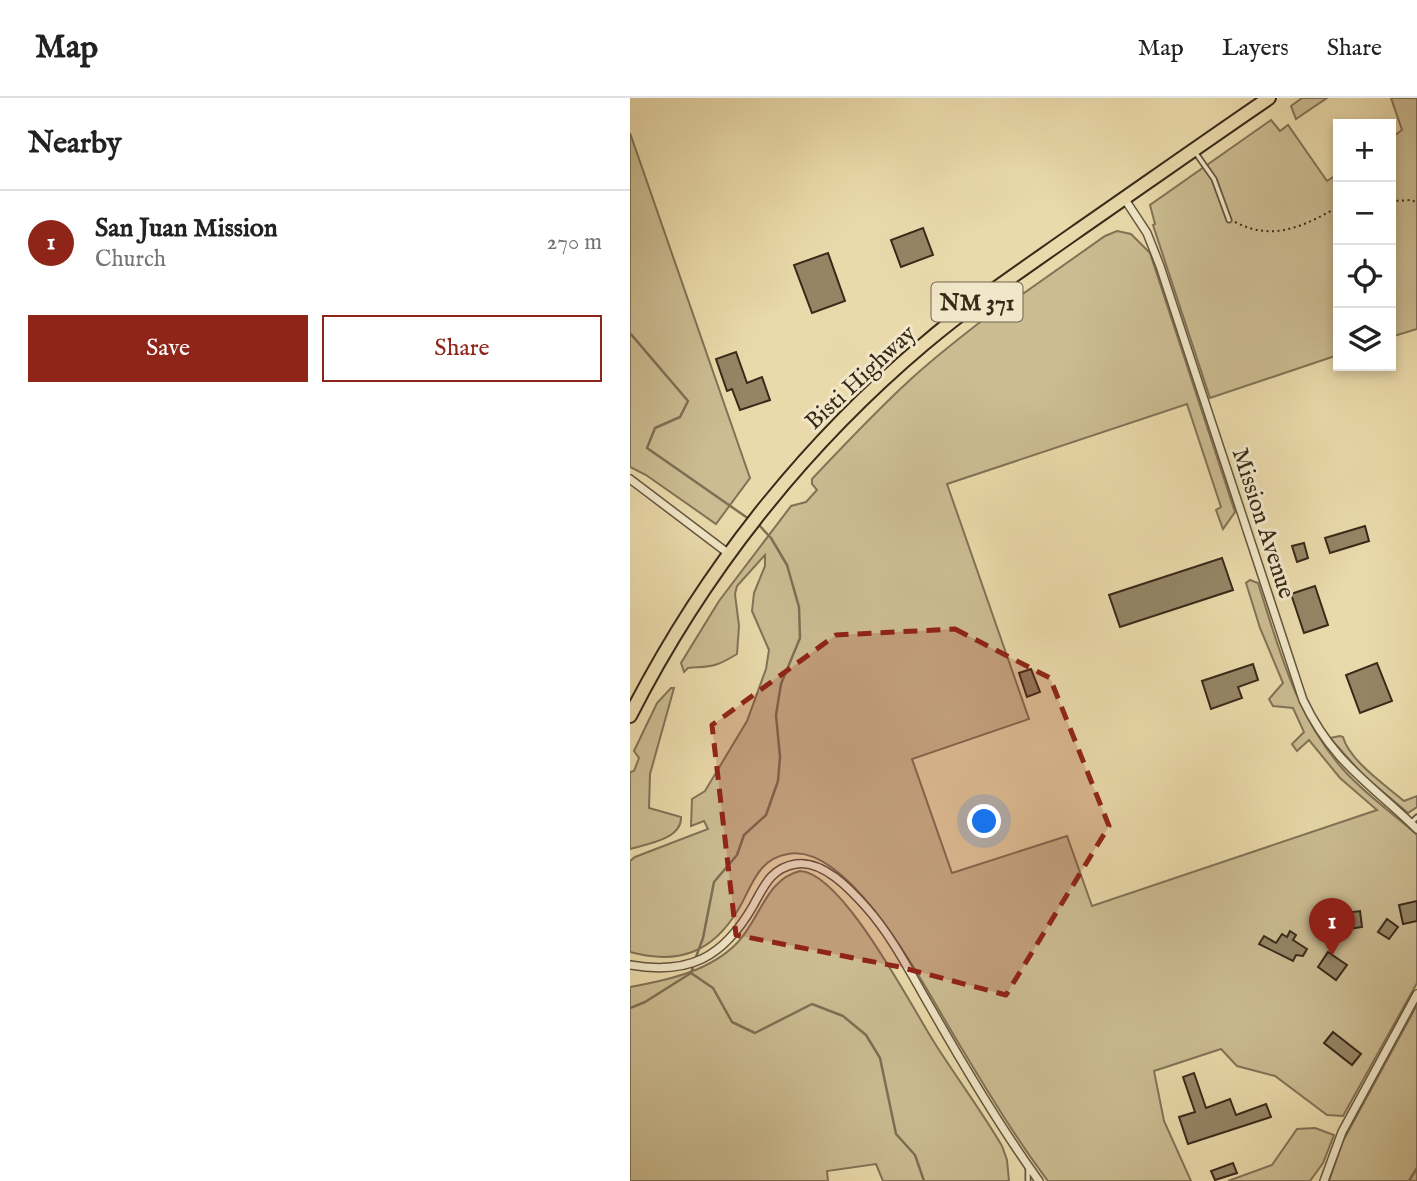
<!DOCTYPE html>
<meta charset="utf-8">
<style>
:root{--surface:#fff;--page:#f6f6f6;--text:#222;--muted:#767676;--line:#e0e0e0;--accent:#8f2418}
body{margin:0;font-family:"IM FELL English",serif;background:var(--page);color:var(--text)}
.controls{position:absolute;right:21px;top:21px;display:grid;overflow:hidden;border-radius:0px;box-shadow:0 4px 10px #0003}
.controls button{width:63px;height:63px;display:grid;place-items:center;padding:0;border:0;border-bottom:2px solid var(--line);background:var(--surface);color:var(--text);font:35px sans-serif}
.you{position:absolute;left:355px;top:724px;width:24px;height:24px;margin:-18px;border:5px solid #fff;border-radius:50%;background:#1a73e8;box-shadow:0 0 0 10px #1a73e833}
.badge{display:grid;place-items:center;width:46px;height:46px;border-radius:50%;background:var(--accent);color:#fff;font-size:23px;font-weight:700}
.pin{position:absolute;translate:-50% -58px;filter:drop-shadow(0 2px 4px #0008)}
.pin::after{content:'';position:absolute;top:37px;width:24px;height:21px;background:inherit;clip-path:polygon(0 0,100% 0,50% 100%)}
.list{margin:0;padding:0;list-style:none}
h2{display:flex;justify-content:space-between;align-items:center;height:91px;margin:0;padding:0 28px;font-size:30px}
h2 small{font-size:23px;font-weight:400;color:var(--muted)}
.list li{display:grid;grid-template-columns:46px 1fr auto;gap:21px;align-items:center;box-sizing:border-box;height:105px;padding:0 28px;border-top:2px solid var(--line)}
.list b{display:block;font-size:26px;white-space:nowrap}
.list p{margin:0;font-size:23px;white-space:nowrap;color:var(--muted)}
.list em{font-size:23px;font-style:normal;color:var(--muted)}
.actions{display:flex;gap:14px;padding:21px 28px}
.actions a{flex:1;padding:16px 0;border:2px solid var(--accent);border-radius:0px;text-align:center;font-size:24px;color:var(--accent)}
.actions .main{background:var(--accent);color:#fff}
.icon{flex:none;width:38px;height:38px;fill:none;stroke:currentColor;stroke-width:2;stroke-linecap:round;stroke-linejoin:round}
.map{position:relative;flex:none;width:787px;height:1083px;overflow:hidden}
header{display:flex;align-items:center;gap:42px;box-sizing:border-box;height:98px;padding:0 35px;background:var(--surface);border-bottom:2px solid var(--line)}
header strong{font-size:33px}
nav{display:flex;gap:38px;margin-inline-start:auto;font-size:24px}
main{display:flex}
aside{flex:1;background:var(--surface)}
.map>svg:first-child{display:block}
.green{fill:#ccbc92;stroke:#827256;stroke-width:2}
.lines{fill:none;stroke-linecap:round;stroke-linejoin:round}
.stream{stroke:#7f6f54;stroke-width:2.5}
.building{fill:#958565;stroke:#39291a;stroke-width:2}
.lane-casing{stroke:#65553e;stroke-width:7}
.street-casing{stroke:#65553e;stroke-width:10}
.primary-casing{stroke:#39291a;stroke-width:16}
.path{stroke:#39291a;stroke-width:2;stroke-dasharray:2 3.5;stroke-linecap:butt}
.lane{stroke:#f1e7c8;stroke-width:3.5}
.street{stroke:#f1e7c8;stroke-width:7}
.primary{stroke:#eadaab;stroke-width:12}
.marked{fill:#8f2418;fill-opacity:0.2;stroke:#8f2418;stroke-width:5;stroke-dasharray:14 9;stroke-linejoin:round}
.labels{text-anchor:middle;stroke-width:6;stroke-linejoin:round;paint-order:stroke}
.shield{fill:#f1e7c8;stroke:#70624e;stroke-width:2}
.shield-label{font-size:23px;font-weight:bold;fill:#39291a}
.street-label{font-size:24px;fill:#39291a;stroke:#f1e7c8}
</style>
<header>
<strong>Map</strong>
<nav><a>Map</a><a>Layers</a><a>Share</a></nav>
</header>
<main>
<aside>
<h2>Nearby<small></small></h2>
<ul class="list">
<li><span class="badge">1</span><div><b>San Juan Mission</b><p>Church</p></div><em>270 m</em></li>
</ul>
<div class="actions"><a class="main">Save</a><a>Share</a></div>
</aside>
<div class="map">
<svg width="787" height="1083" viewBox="0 0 787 1083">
<rect width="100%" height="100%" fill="#eadaab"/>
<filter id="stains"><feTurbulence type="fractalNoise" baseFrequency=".00286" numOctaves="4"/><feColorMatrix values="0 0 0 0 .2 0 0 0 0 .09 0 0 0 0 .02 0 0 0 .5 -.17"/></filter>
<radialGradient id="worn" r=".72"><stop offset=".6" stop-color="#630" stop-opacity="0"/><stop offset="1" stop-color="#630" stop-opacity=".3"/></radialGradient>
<g class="green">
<path d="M 672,0 L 697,0 L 666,21 L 661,8 Z"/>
<path d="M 761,0 L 787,0 L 787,231 L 761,239 L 761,40 L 772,32 Z"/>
<path d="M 641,22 L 650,33 L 658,27 L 697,83 L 708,76 L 708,257 L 580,300 L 523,127 L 525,126 L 520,107 Z"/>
<path d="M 0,35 L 120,380 L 86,426 L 16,377 L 0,369 Z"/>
<path d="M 487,133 L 501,136 L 520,155 L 605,414 L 593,431 L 586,412 L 591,409 L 557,306 L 317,386 L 399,621 L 282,661 L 322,775 L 437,738 L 462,808 L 747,712 L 710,680 L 679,642 L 667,653 L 662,646 L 674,634 L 663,610 L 643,608 L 639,601 L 653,585 L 630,530 L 616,485 L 620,482 L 628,485 C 649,550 665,616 711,669 C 733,695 762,714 787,737 L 787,885 L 713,1018 L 697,1017 L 645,978 L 607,968 L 591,951 L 524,973 L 534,1023 L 561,1083 L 418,1083 C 384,1038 355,989 326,941 C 298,895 221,744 158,756 C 127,761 122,789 108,812 C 82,855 48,867 0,854 L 0,763 L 5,759 L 78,731 L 74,723 L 61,728 L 62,701 L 75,693 L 117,623 L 136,571 L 139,552 L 122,513 L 124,495 L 135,468 L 135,457 L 107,488 L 105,496 L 109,528 L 107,556 C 84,570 82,568 58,570 L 54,574 L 51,565 L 89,503 L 161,408 L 176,404 L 187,392 L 182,386 L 182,381 C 215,346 247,312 281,281 C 316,249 354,221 391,193 L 394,195 L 475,138 Z"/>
<path d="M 41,590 L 44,590 L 20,676 L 19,710 L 51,719 C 52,741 17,746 0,751 L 0,674 L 4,673 L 9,660 L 4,653 L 27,605 Z"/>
<path d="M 710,638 L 713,639 C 719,662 755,687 774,703 L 787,698 L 787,709 L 778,715 L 734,678 L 700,640 Z"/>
<path d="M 170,773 C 213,775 281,908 304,944 C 326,979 351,1012 372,1048 L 377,1062 L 379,1083 L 253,1083 L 246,1066 L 197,1073 L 198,1083 L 0,1083 L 0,889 C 38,882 81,873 108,844 C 130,821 136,781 170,773 Z"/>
<path d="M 787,907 L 787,1083 L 699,1083 L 713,1043 Z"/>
<path d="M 685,1030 L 704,1037 L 693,1065 L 680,1083 L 598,1083 L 642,1067 L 667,1031 Z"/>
</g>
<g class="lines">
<g class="stream">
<path d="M 0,235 L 58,303 L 50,319 L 25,330 L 17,350 L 119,421"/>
<path d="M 66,859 L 73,840 L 84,784 L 107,757 L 114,737 L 136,717 L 148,683 L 150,659 L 146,617 L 151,586 L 170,540 L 169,509 L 157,467 L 141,440 L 128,426"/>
<path d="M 61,875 L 83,890 L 102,924 L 125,935 L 182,906 L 213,918 L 236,937 L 250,960 L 266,1036 L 285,1057 L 294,1083"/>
<path d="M 0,910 L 15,904 L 61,875 L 64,866"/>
<path d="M 779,1083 L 787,1070"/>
</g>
</g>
<g class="building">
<path d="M 293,130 L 303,157 L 271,169 L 261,142 Z"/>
<path d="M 198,155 L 215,203 L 182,215 L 164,167 Z"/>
<path d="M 106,254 L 117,285 L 132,279 L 140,302 L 110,312 L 102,291 L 97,293 L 86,261 Z"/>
<path d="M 735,428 L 739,443 L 700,455 L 695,440 Z"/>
<path d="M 674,445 L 678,460 L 667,464 L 662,448 Z"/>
<path d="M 592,460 L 603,492 L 490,529 L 479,497 Z"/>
<path d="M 685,488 L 698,527 L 674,535 L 661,496 Z"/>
<path d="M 747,565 L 762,603 L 730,615 L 716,577 Z"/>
<path d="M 623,566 L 628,582 L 608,589 L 612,600 L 581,611 L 572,583 Z"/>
<path d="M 401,571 L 410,594 L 397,599 L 389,575 Z"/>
<path d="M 787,803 L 787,823 L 773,826 L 769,807 Z"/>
<path d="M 730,813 L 732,829 L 718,831 L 715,815 Z"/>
<path d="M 757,821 L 768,829 L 759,841 L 748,834 Z"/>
<path d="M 660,833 L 666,837 L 663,842 L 677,851 L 673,858 L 666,857 L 663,863 L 629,846 L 634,838 L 646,845 L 652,836 L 657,839 Z"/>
<path d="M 698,854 L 717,867 L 706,882 L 688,869 Z"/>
<path d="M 703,934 L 731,956 L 722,967 L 694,945 Z"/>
<path d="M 564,975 L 576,1010 L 600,1001 L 606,1017 L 636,1006 L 641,1019 L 558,1046 L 549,1019 L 565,1014 L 553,979 Z"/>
<path d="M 603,1065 L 607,1075 L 585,1082 L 581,1073 Z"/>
</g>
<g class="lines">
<defs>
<g id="lane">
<path d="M 565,54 L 584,81 L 599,122"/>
<path d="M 781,725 L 787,719"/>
<path d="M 398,1083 L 398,1071"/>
</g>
<g id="street">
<path d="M 494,100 L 517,135 L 530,168 L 673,602 C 703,665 740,685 787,731"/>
<path d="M 0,381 L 99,456"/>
<path d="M 0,867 C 59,877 93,860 123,808 C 134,788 141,770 166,766 C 193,762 220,791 236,809 C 263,839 282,878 302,912 C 335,970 370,1029 409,1083"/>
<path d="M 694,1083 L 712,1034 L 787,896"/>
</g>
<path id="primary" d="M 0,618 C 72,476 172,349 294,246 C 341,206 392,172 443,136 C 508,91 573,45 639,0"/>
</defs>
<use href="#lane" class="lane-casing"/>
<use href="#street" class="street-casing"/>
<use href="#primary" class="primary-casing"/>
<g class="path">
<path d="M 761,103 L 782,102 L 787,105"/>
<path d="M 605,124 C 643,144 674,128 708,109"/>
</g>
<use href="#lane" class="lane"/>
<use href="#street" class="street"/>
<use href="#primary" class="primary"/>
</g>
<path class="marked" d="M 325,531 L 420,580 L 479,728 L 376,897 L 270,869 L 106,837 L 82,627 L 206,537 Z"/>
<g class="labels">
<rect class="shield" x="301.5" y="184.5" width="91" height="39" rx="5"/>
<g class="shield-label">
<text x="347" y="212">NM 371</text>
</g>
<g class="street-label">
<text transform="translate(230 279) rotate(-43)" y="8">Bisti Highway</text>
<text transform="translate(634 425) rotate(72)" y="8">Mission Avenue</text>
</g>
</g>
<rect width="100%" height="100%" filter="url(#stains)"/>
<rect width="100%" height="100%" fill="url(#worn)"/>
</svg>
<div class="controls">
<button>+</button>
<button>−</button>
<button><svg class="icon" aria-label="locate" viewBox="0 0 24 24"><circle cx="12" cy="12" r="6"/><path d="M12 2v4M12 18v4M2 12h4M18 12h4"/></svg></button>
<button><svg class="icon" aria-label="layers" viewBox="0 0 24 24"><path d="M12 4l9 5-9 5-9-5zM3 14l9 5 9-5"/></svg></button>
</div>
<div class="you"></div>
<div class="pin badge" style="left:702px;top:858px">1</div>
</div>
</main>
